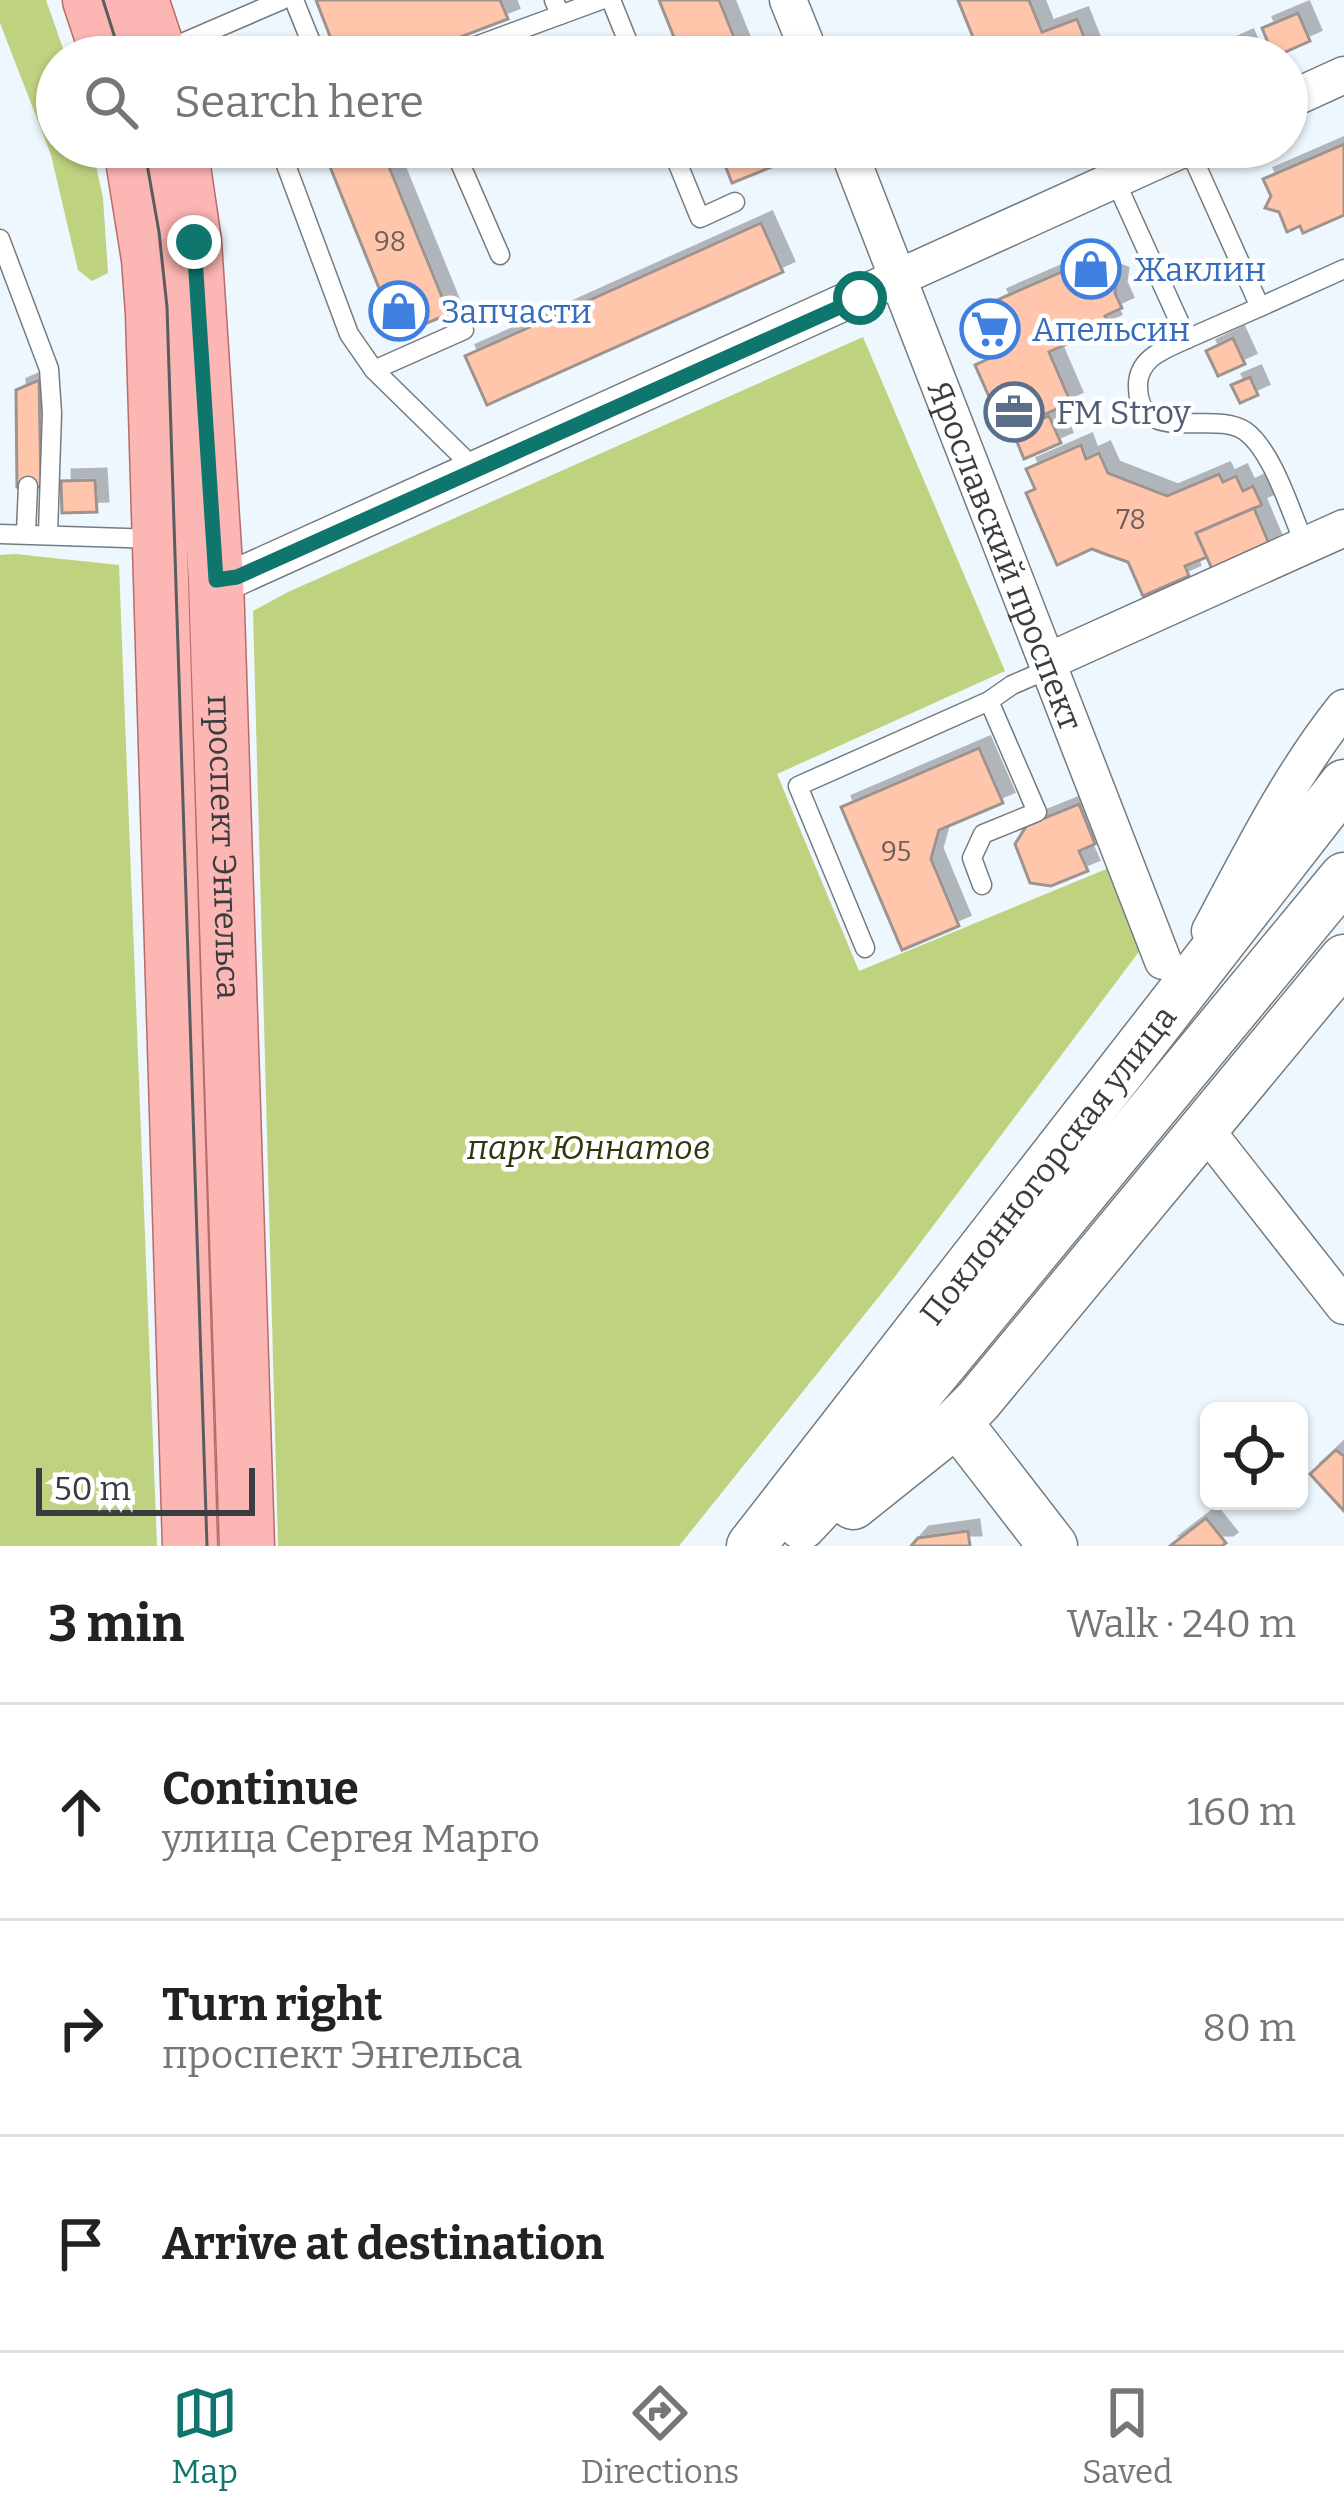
<!DOCTYPE html>
<meta charset="utf-8">
<style>
:root{--surface:#fff;--page:#f2f2f2;--text:#222;--muted:#767676;--line:#e0e0e0;--accent:#0f766e}
body{margin:0;font-family:Bitter,serif;background:var(--page);color:var(--text)}
.controls{position:absolute;right:36px;bottom:36px;display:grid;overflow:hidden;border-radius:18px;box-shadow:0 3px 9px #0004}
.controls button{width:108px;height:108px;display:grid;place-items:center;padding:0;border:0;border-bottom:3px solid var(--line);background:var(--surface);color:var(--text);font:60px sans-serif}
.scale{position:absolute;left:36px;bottom:30px;width:219px;box-sizing:border-box;padding-left:12px;border:6px solid #3a3d40;border-top:0;font-size:33px;line-height:42px;white-space:nowrap;color:#3a3d40;-webkit-text-stroke:9px #fff;paint-order:stroke}
.stop{position:absolute;width:36px;height:36px;margin:-27px;border:9px solid #0f766e;border-radius:50%;background:#fff}
.stop.end{background:#0f766e;border-color:#fff;box-shadow:0 3px 12px #0008}
.list{margin:0;padding:0;list-style:none}
h2{display:flex;justify-content:space-between;align-items:center;height:156px;margin:0;padding:0 48px;font-size:51px}
h2 small{font-size:39px;font-weight:400;color:var(--muted)}
.list li{display:grid;grid-template-columns:78px 1fr auto;gap:36px;align-items:center;box-sizing:border-box;height:216px;padding:0 48px;border-top:3px solid var(--line)}
.list b{display:block;font-size:45px;white-space:nowrap}
.list p{margin:0;font-size:39px;white-space:nowrap;color:var(--muted)}
.list em{font-size:39px;font-style:normal;color:var(--muted)}
.icon{flex:none;width:66px;height:66px;fill:none;stroke:currentColor;stroke-width:2;stroke-linecap:round;stroke-linejoin:round}
.map{position:relative;flex:none;width:1344px;height:1546px;overflow:hidden}
.search{position:absolute;background:var(--surface);box-shadow:0 3px 9px #0004;left:36px;right:36px;top:36px;height:132px;display:flex;align-items:center;gap:30px;box-sizing:border-box;padding:0 42px;border-radius:66px;color:var(--muted);font-size:45px}
.sheet{height:804px;background:var(--surface)}
nav{display:flex;justify-content:space-around;align-items:center;box-sizing:border-box;height:168px;border-top:3px solid var(--line);background:var(--surface);font-size:33px;color:var(--muted)}
nav a{display:grid;justify-items:center;gap:6px}
nav .on{color:var(--accent)}
.map>svg:first-child{display:block}
.green{fill:#bfd280}
.building{fill:#ffc6ac;stroke:#9d938f;stroke-width:3;filter:url(#shadow)}
.lines{fill:none;stroke-linecap:round;stroke-linejoin:round}
.lane-casing{stroke:#747c82;stroke-width:21}
.street-casing{stroke:#747c82;stroke-width:39}
.secondary-casing{stroke:#747c82;stroke-width:51}
.primary-casing{stroke:#b76c6a;stroke-width:57}
.lane{stroke:#fff;stroke-width:18}
.street{stroke:#fff;stroke-width:36}
.secondary{stroke:#fff;stroke-width:48}
.primary{stroke:#fcb6b3;stroke-width:54}
.tram{stroke:#595d60;stroke-width:3}
.route{stroke:#0f766e;stroke-width:15}
.labels{text-anchor:middle;stroke-width:9;stroke-linejoin:round;paint-order:stroke}
.number-label{font-size:27px;fill:#6b5f5b}
.shop-label{font-size:33px;fill:#366cbe;stroke:#fff;text-anchor:start}
.service-label{font-size:33px;fill:#4e5e75;stroke:#fff;text-anchor:start}
.street-label{font-size:33px;fill:#3a3d40;stroke:#fff}
.park-label{font-size:33px;font-style:italic;fill:#2f370f;stroke:#fff}
</style>
<div class="map">
<svg width="1344" height="1546" viewBox="0 0 1344 1546">
<defs>
<filter id="shadow"><feDropShadow dx="11" dy="-11" stdDeviation="0" flood-color="#0004"/></filter>
</defs>
<rect width="100%" height="100%" fill="#eef7fd"/>
<g class="green">
<path d="M 0,0 L 46,0 L 66,57 L 57,57 L 57,147 L 92,147 L 103,198 L 108,273 L 92,281 L 78,270 L 51,155 L 0,23 Z"/>
<path d="M 863,337 L 1005,671 L 777,774 L 859,971 L 1116,865 L 1147,941 L 897,1274 L 679,1546 L 278,1546 L 253,611 L 288,592 Z"/>
<path d="M 15,554 L 119,565 L 157,1546 L 0,1546 L 0,555 Z"/>
</g>
<g class="building">
<path d="M 316,0 L 500,0 L 508,19 L 408,57 L 338,57 Z"/>
<path d="M 659,0 L 719,0 L 742,57 L 682,57 Z"/>
<path d="M 958,0 L 1029,0 L 1042,32 L 1077,19 L 1092,57 L 981,57 Z"/>
<path d="M 1298,13 L 1310,41 L 1274,57 L 1262,28 Z"/>
<path d="M 1242,41 L 1249,57 L 1218,57 L 1216,53 Z"/>
<path d="M 1344,144 L 1344,215 L 1303,233 L 1300,226 L 1287,232 L 1279,212 L 1265,208 L 1271,196 L 1263,179 Z"/>
<path d="M 322,147 L 381,147 L 449,314 L 398,335 Z"/>
<path d="M 718,147 L 778,147 L 784,162 L 732,183 Z"/>
<path d="M 761,223 L 783,272 L 487,405 L 465,356 Z"/>
<path d="M 1098,256 L 1106,275 L 1117,279 L 1115,293 L 1122,308 L 1105,316 L 1110,325 L 1049,352 L 1071,403 L 1011,429 L 1000,406 L 994,408 L 975,365 L 988,359 L 973,326 L 1002,313 L 997,300 Z"/>
<path d="M 1233,338 L 1245,364 L 1218,376 L 1206,351 Z"/>
<path d="M 1250,377 L 1258,395 L 1240,403 L 1231,385 Z"/>
<path d="M 39,380 L 41,487 L 17,487 L 16,390 Z"/>
<path d="M 1049,416 L 1061,443 L 1024,459 L 1013,432 Z"/>
<path d="M 1081,445 L 1086,459 L 1099,453 L 1108,473 L 1167,496 L 1219,474 L 1223,482 L 1236,476 L 1243,491 L 1253,486 L 1262,505 L 1196,533 L 1207,557 L 1185,566 L 1189,576 L 1143,596 L 1128,562 L 1105,554 L 1092,549 L 1057,565 L 1026,493 L 1035,489 L 1026,469 Z"/>
<path d="M 95,480 L 97,512 L 62,513 L 61,481 Z"/>
<path d="M 1254,508 L 1270,546 L 1213,571 L 1196,533 Z"/>
<path d="M 979,748 L 1003,803 L 939,830 L 931,859 L 959,926 L 902,950 L 841,807 Z"/>
<path d="M 1079,804 L 1095,844 L 1079,851 L 1088,871 L 1051,886 L 1030,883 L 1015,844 L 1027,825 Z"/>
<path d="M 1336,1450 L 1344,1456 L 1344,1511 L 1310,1474 Z"/>
<path d="M 1206,1518 L 1226,1543 L 1222,1546 L 1170,1546 Z"/>
<path d="M 968,1531 L 970,1546 L 911,1546 L 918,1538 Z"/>
</g>
<g class="lines">
<defs>
<g id="lane">
<path d="M 294,0 L 317,57"/>
<path d="M 611,0 L 634,57"/>
<path d="M 560,15 L 601,0"/>
<path d="M 166,50 L 282,0"/>
<path d="M 446,57 L 560,15 L 554,0"/>
<path d="M 285,147 L 286,165 L 349,334 L 374,370 L 476,470"/>
<path d="M 453,147 L 500,255"/>
<path d="M 671,147 L 700,218 L 735,202"/>
<path d="M 1188,147 L 1260,307 L 1344,269"/>
<path d="M 1115,180 L 1187,339 C 1165,349 1137,358 1138,387 C 1139,447 1213,409 1245,431 C 1273,451 1291,513 1305,545"/>
<path d="M 0,239 L 49,369 L 52,413 L 48,533"/>
<path d="M 1187,339 L 1260,307"/>
<path d="M 374,370 L 464,330"/>
<path d="M 26,532 L 28,486"/>
<path d="M 0,534 L 157,539"/>
<path d="M 982,885 L 972,858 L 983,834 L 1037,812 L 989,701"/>
<path d="M 865,948 L 798,786 L 989,701 L 1012,685 L 1051,668"/>
</g>
<g id="street">
<path d="M 788,0 L 811,57"/>
<path d="M 1287,101 L 1344,75"/>
<path id="s1" d="M 847,147 L 1163,961"/>
<path d="M 216,580 L 237,577 L 1187,147"/>
<path d="M 1049,661 L 1344,528"/>
<path d="M 1210,931 C 1251,854 1289,777 1344,708"/>
<path d="M 1204,1128 L 1344,1306"/>
</g>
<g id="secondary">
<path d="M 957,1422 L 1053,1546"/>
<path d="M 853,1505 L 957,1422 L 978,1401 L 1344,959"/>
<path d="M 802,1525 L 864,1459 L 1344,877"/>
<path id="s2" d="M 751,1546 L 1344,784"/>
</g>
<g id="primary">
<path d="M 90,0 L 109,57"/>
<path d="M 141,0 L 160,57"/>
<path d="M 131,147 L 149,259 L 153,313 L 190,1546"/>
<path id="s3" d="M 180,147 L 194,242 L 216,580 L 247,1546"/>
</g>
</defs>
<use href="#lane" class="lane-casing"/>
<use href="#street" class="street-casing"/>
<use href="#secondary" class="secondary-casing"/>
<use href="#primary" class="primary-casing"/>
<use href="#lane" class="lane"/>
<use href="#street" class="street"/>
<use href="#secondary" class="secondary"/>
<use href="#primary" class="primary"/>
<g class="tram">
<path d="M 103,0 L 121,57"/>
<path d="M 144,147 L 159,232 L 167,307 L 207,1546"/>
</g>
</g>
<g class="lines">
<path class="route" d="M 194,242 L 216,580 L 237,577 L 860,298"/>
</g>
<defs>
<symbol id="shop-ring" viewBox="-11 -11 22 22"><circle r="9.5" fill="#fff" stroke="#3f7fe0" stroke-width="1.5"/><path d="M-5-2.5h2.3a2.7 3.5 0 0 1 5.4 0H5L5.5 6h-11ZM-1.5-2.5h3a1.5 2.3 0 0 0-3 0Z" fill="#3f7fe0"/></symbol>
<symbol id="supermarket-ring" viewBox="-11 -11 22 22"><circle r="9.5" fill="#fff" stroke="#3f7fe0" stroke-width="1.5"/><path d="M-6-5.5h2.5l.6 2H6L4.5 2H-2.5L-4.4-4H-6ZM-1.5 3.2a1.3 1.3 0 1 0 .1 0ZM3 3.2a1.3 1.3 0 1 0 .1 0Z" fill="#3f7fe0"/></symbol>
<symbol id="office-ring" viewBox="-11 -11 22 22"><circle r="9.5" fill="#fff" stroke="#5c6f8a" stroke-width="1.5"/><path d="M-6-3h4V-5.5h4V-3h4V5H-6ZM-1-4.5V-3h2v-1.5ZM-6 0V1H6V0Z" fill="#5c6f8a"/></symbol>
</defs>
<g fill-rule="evenodd">
<use href="#shop-ring" x="1058" y="236" width="66" height="66"/>
<use href="#shop-ring" x="366" y="278" width="66" height="66"/>
<use href="#supermarket-ring" x="957" y="296" width="66" height="66"/>
<use href="#office-ring" x="981" y="379" width="66" height="66"/>
</g>
<g class="labels">
<g class="number-label">
<text x="390" y="251">98</text>
<text x="1131" y="529">78</text>
<text x="896" y="861">95</text>
</g>
<g class="shop-label">
<text x="1133" y="281">Жаклин</text>
<text x="441" y="323">Запчасти</text>
<text x="1032" y="341">Апельсин</text>
</g>
<g class="service-label">
<text x="1056" y="424">FM Stroy</text>
</g>
<g class="street-label">
<text dy="12" stroke="none"><textPath href="#s1" startOffset="438">Ярославский проспект</textPath></text>
<text dy="12" stroke="none"><textPath href="#s3" startOffset="702">проспект Энгельса</textPath></text>
<text dy="12" stroke="none"><textPath href="#s2" startOffset="483">Поклонногорская улица</textPath></text>
</g>
<g class="park-label">
<text x="589" y="1159">парк Юннатов</text>
</g>
</g>
</svg>
<div class="controls">
<button><svg class="icon" aria-label="locate" viewBox="0 0 24 24"><circle cx="12" cy="12" r="6"/><path d="M12 2v4M12 18v4M2 12h4M18 12h4"/></svg></button>
</div>
<div class="scale">50 m</div>
<div class="stop" style="left:860px;top:298px"></div>
<div class="stop end" style="left:194px;top:242px"></div>
<div class="search"><svg class="icon" aria-label="search" viewBox="0 0 24 24"><circle cx="10" cy="10" r="6"/><path d="M15 15l6 6"/></svg>Search here</div>
</div>
<section class="sheet">
<h2>3 min<small>Walk · 240 m</small></h2>
<ul class="list">
<li><svg class="icon" aria-label="ahead" viewBox="0 0 24 24"><path d="M12 20V5M6 11l6-6 6 6"/></svg><div><b>Continue</b><p>улица Сергея Марго</p></div><em>160 m</em></li>
<li><svg class="icon" aria-label="right" viewBox="0 0 24 24"><path d="M7 20v-9h11M14 6l5 5-5 5"/></svg><div><b>Turn right</b><p>проспект Энгельса</p></div><em>80 m</em></li>
<li><svg class="icon" aria-label="arrive" viewBox="0 0 24 24"><path d="M6 21V4h12l-3 4 3 4H6"/></svg><div><b>Arrive at destination</b></div></li>
</ul>
</section>
<nav>
<a class="on"><svg class="icon" aria-label="map" viewBox="0 0 24 24"><path d="M3 6l6-2 6 2 6-2v14l-6 2-6-2-6 2zM9 4v14M15 6v14"/></svg>Map</a>
<a><svg class="icon" aria-label="directions" viewBox="0 0 24 24"><path d="M12 3l9 9-9 9-9-9zM9 14v-3h6M13 9l2 2-2 2"/></svg>Directions</a>
<a><svg class="icon" aria-label="saved" viewBox="0 0 24 24"><path d="M7 4h10v16l-5-4-5 4z"/></svg>Saved</a>
</nav>
